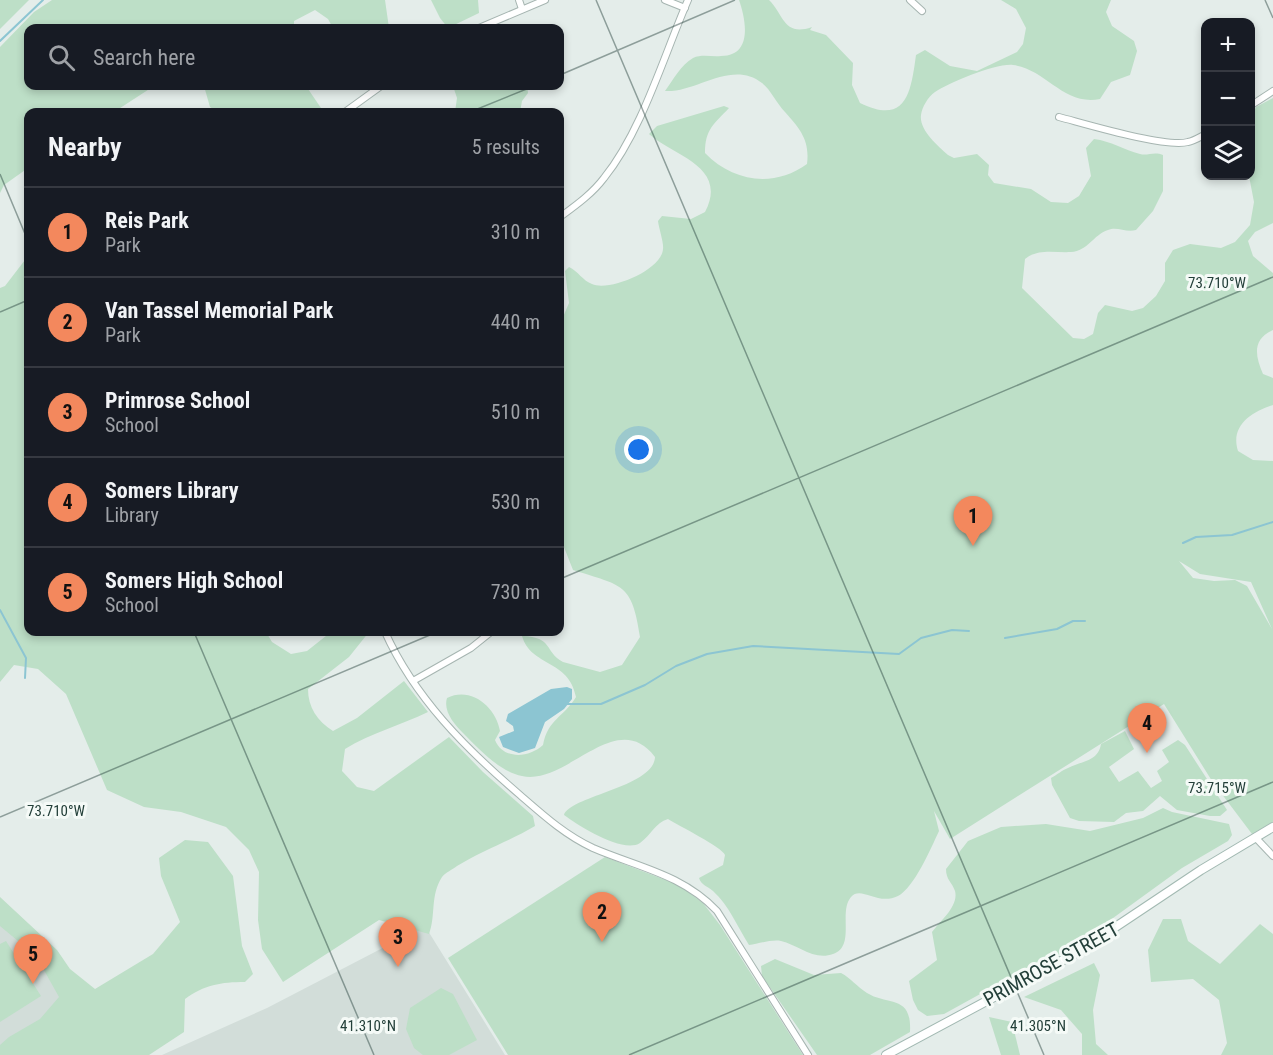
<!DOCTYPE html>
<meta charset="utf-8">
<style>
:root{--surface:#171b24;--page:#20242c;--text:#f1f3f6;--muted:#9ea1a6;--line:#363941;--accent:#f3885d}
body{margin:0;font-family:"Roboto Condensed",sans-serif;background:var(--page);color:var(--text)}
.controls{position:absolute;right:18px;top:18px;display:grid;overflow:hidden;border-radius:12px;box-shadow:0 3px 9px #0003}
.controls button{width:54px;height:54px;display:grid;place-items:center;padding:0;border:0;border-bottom:2px solid var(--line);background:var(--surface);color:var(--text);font:30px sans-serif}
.you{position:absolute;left:639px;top:450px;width:21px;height:21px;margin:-15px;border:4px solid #fff;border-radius:50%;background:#1a73e8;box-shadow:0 0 0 9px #1a73e833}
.badge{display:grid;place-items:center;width:39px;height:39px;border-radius:50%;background:var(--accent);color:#111;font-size:20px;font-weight:700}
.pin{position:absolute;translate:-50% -50px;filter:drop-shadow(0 2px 3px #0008)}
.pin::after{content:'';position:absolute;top:32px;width:21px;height:18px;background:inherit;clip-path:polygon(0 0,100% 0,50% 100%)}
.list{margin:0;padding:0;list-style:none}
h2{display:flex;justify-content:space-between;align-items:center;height:78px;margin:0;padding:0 24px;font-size:26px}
h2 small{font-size:20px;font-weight:400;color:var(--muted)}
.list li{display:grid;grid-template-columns:39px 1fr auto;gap:18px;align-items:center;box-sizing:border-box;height:90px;padding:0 24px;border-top:2px solid var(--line)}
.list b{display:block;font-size:22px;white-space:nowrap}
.list p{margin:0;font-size:20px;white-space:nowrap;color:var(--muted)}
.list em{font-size:20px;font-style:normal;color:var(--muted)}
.icon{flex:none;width:33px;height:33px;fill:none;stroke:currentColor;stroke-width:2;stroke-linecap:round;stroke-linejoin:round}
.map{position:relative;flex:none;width:1273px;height:1055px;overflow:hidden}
.search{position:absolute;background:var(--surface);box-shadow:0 3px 9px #0003;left:24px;top:24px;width:540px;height:66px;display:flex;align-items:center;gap:15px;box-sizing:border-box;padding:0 21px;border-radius:12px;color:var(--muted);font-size:22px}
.panel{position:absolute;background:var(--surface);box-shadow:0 3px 9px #0003;left:24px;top:108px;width:540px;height:528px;border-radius:12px}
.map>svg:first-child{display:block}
.built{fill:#d2ddd9}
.green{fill:#bddfc7;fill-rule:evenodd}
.water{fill:#8cc5d2}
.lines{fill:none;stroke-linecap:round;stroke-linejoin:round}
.stream{stroke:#8cc5d2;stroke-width:2}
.street-casing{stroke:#a6b5b1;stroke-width:8}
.secondary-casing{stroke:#a2b9b2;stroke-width:10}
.street{stroke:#fff;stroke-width:6}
.secondary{stroke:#fff;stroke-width:8}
.ticks{fill:none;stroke:#233f39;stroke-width:1.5;stroke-opacity:0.45}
.labels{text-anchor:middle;stroke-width:6;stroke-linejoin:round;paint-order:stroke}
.street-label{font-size:20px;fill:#233f39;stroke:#f5faf7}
.ticks-label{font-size:15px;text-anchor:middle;fill:#233f39;stroke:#f5faf7;stroke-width:6;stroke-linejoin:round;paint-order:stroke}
</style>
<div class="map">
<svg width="1273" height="1055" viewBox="0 0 1273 1055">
<rect width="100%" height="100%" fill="#e4edea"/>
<g class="built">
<path d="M 11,909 L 116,1055 L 0,1055 L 0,912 Z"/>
<path d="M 425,926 L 505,1055 L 162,1055 L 267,1008 Z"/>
</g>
<g class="green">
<path d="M 0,0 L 29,0 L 0,29 Z"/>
<path d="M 52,0 L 385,0 L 389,28 L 333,28 L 328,19 L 315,10 L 294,21 L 294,28 L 28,28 L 28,86 L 154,86 L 114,112 L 28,112 L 28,168 L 4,185 L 0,193 L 0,47 L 34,12 Z"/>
<path d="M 431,0 L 478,0 L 479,13 L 448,28 L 440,18 Z"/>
<path d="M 739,0 L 769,0 C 784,15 784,37 812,27 L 810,30 L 826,35 L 853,63 L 852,85 L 860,103 C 907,126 911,91 916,55 L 925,50 L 950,66 L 977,71 L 1017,52 L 1023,44 L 1026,28 L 1016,9 L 1001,0 L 1111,0 L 1106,12 L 1112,26 L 1134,41 L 1137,51 L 1130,75 L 1111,82 L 1100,99 C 1063,106 1046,69 1013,65 C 996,63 949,83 935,92 C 928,97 922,107 921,115 C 919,130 938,146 948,155 L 954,158 L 977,154 L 989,165 L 988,175 L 994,183 L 1031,189 L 1051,202 L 1068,203 L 1079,196 L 1091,176 L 1086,148 L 1094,139 C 1111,141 1124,150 1140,154 C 1148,156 1154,151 1163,155 L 1163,191 L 1153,211 L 1136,230 C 1126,233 1117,226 1108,230 C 1093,235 1088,251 1071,252 C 1055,253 1038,248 1025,259 L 1022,288 L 1073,338 L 1084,339 L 1093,334 L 1098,313 L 1105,305 L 1132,311 L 1143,308 L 1156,296 L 1165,281 L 1165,263 L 1173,250 L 1190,244 L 1221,248 L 1235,242 L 1250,225 L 1254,202 L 1249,176 L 1251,117 L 1256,107 L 1273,98 L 1273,223 L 1255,232 L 1248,241 L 1253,256 L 1273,273 L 1273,330 C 1252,339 1255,356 1263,374 L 1273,378 L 1273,405 C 1251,412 1230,426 1238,451 L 1253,460 L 1273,461 L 1273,822 L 1252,834 L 1212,781 L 1164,704 L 950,839 L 934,811 L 939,831 C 931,848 914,888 898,896 C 877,906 861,885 851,897 C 838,912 856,946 833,954 C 814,961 798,945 781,941 C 772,939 758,944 749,945 C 738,928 729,905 713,891 C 707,886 701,885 699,878 L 723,865 L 725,855 C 722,847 679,826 668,819 C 655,823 651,835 640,843 C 623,854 579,826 564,815 C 570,796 654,787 655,757 C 616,706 567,786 522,776 C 500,772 479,749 463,733 C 454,724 443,711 447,698 C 471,686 496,707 500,731 L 495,740 C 503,760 529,758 543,745 C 548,719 563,718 576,697 C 569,659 531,667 522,636 C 554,637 544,652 563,662 L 600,672 L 622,665 L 640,637 C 632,583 623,586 573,570 L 560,537 L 560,324 L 569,303 L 565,271 L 569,267 C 578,271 583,281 592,284 C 609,292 662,270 663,249 C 664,243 659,229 658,221 L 662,216 L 691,219 L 705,212 C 729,166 673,156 649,134 L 657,126 L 724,106 L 729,108 C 714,124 705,129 705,153 C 733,182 774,188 807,164 C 810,140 800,129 785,112 C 777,104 771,90 762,83 C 732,59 696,93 665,91 C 673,80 681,65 693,58 C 702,54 711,57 721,56 C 753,56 746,20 739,0 ZM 1179,561 L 1200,574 L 1251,582 L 1272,629 L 1247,586 L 1235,580 L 1214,581 L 1193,578 Z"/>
<path d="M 204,86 L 306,86 L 321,108 L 321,112 L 218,112 L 210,107 Z"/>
<path d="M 453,86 L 527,86 L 528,93 L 522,101 L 520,112 L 455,112 L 457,98 Z"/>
<path d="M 28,256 L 28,632 L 266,632 L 272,642 L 291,654 L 307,651 L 331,632 L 369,632 L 349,657 L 308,689 C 308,707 317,721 333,731 L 357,718 L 404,681 L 428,712 C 401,725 371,733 345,749 L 342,771 L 357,787 L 374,791 L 449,737 L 483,772 L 533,816 L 535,826 C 510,841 483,850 457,866 C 453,869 445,873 442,877 C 430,895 436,916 429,934 L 379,920 L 283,982 L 262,949 L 258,920 L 259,872 L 249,850 L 226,827 L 181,812 L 144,807 L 107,790 L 66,694 L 38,669 L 14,665 L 0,682 L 0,288 L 5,286 Z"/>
<path d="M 1125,731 L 1134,749 L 1109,767 L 1119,782 L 1138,771 L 1151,788 L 1162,781 L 1157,771 L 1169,762 L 1162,750 L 1178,740 L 1185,745 L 1227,810 L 1220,816 L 1210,816 L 1177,810 L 1160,796 L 1143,811 L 1126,813 L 1114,822 L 1079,821 L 1070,818 L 1052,785 L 1051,778 C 1057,775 1062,770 1068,768 C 1081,761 1098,762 1101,744 Z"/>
<path d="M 1163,808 L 1172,812 L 1229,824 L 1232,835 L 1228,841 L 1182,868 L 1080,942 L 1045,963 L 1002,982 L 944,1014 L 927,1016 L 918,1010 L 913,1000 L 909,981 L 937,960 L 932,932 C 940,921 959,906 955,891 C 952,882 946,880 946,869 L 968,841 L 1001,827 L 1046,824 L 1090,831 L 1143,818 Z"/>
<path d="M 185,840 L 208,842 L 233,876 L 242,946 L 253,974 L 245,982 C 221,982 204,985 185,999 L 184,1032 L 149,1055 L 0,1055 L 0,1045 L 9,1037 L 40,1019 L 59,997 L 36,956 L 0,926 L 0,897 L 57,950 L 70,969 L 95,989 L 153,954 L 180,922 L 161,876 L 159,858 Z"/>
<path d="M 605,857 L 679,885 L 703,903 L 720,925 L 803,1055 L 508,1055 L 448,958 Z"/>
<path d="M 1163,919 L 1181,919 L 1188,941 L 1220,964 L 1260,924 L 1273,934 L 1273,1055 L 1221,1055 L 1227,1043 L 1219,1000 L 1193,979 L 1151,982 L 1148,950 Z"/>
<path d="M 6,941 L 41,996 L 0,1022 L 0,944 Z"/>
<path d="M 775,959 L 814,975 L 841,973 C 851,978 857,987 867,993 C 888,1006 912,994 910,1032 L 870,1055 L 817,1055 L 762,976 L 761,966 Z"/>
<path d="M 1094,963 L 1100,975 L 1093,1010 L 1096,1044 L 1108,1055 L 1082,1055 L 1082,1034 L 1061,1010 L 1024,997 Z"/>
<path d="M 441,988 L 453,994 L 477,1040 L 449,1055 L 423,1055 L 414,1048 L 406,1029 L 410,1008 Z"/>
<path d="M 989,1017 L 1012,1022 L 1020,1055 L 1001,1055 Z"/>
</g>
<path class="water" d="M 567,687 L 572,689 L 572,699 L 564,709 L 545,722 L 535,748 L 519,753 L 503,747 L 499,737 L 514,731 L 513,726 L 506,721 L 508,714 L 551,689 Z"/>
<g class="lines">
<g class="stream">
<path d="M 0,41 L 43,0"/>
<path d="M 1183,543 L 1196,537 L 1232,535 L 1273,522"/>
<path d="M 0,610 L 26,658 L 25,678"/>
<path d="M 1005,638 L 1057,629 L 1073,621 L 1085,621"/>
<path d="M 567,704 L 601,704 L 645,685 L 676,666 L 707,654 L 753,646 L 899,654 L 921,638 L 952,630 L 969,631"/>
</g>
<defs>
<g id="street">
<path d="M 519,0 L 522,9"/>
<path d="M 665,0 L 685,8"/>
<path d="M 910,0 L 922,11"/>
<path d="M 479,28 L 545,0"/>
<path d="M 1250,106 L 1273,91"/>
<path d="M 345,112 L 381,86"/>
<path d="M 1059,117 C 1086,124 1165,148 1188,142 C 1194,141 1200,137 1206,134"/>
<path d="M 560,217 C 575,206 592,194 604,178 C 642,131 664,55 688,0"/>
<path d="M 385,632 C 415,698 465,748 520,795 C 543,815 565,835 593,848 C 637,867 682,874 717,911 L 808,1055"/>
<path d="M 413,681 L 471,648 L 491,632"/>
<path d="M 1255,837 L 1273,856"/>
</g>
<path id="secondary" d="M 886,1055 L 1078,952 L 1201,870 L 1273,827"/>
</defs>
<use href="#street" class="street-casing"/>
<use href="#secondary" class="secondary-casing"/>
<use href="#street" class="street"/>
<use href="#secondary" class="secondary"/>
</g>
<path class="ticks" d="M 596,0 L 1044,1055M 1265,0 L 1273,18M 560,75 L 735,0M 470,112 L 534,86M 0,174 L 28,241M 0,312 L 28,300M 560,579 L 1273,277M 194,632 L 374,1055M 0,817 L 437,632M 629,1055 L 1273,782"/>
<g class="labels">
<g class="street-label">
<text transform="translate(1051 964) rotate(-29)" y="7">PRIMROSE STREET</text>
</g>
</g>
<g class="ticks-label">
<text x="1217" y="288">73.710°W</text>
<text x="1217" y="793">73.715°W</text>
<text x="56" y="816">73.710°W</text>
<text x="368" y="1031">41.310°N</text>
<text x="1038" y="1031">41.305°N</text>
</g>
</svg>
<div class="controls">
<button>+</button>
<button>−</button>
<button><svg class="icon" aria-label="layers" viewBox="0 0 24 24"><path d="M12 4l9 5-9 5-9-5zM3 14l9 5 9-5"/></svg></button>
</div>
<div class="you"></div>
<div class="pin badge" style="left:973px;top:546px">1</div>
<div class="pin badge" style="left:602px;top:942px">2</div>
<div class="pin badge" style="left:398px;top:967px">3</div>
<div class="pin badge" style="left:1147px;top:753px">4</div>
<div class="pin badge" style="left:33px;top:984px">5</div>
<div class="search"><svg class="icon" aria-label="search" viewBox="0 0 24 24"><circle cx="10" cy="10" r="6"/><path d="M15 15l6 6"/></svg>Search here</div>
<section class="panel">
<h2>Nearby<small>5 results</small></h2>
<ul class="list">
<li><span class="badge">1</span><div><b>Reis Park</b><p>Park</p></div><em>310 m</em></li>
<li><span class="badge">2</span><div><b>Van Tassel Memorial Park</b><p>Park</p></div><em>440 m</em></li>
<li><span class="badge">3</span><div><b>Primrose School</b><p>School</p></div><em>510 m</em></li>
<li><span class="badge">4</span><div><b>Somers Library</b><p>Library</p></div><em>530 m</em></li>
<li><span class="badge">5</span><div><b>Somers High School</b><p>School</p></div><em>730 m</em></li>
</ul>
</section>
</div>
